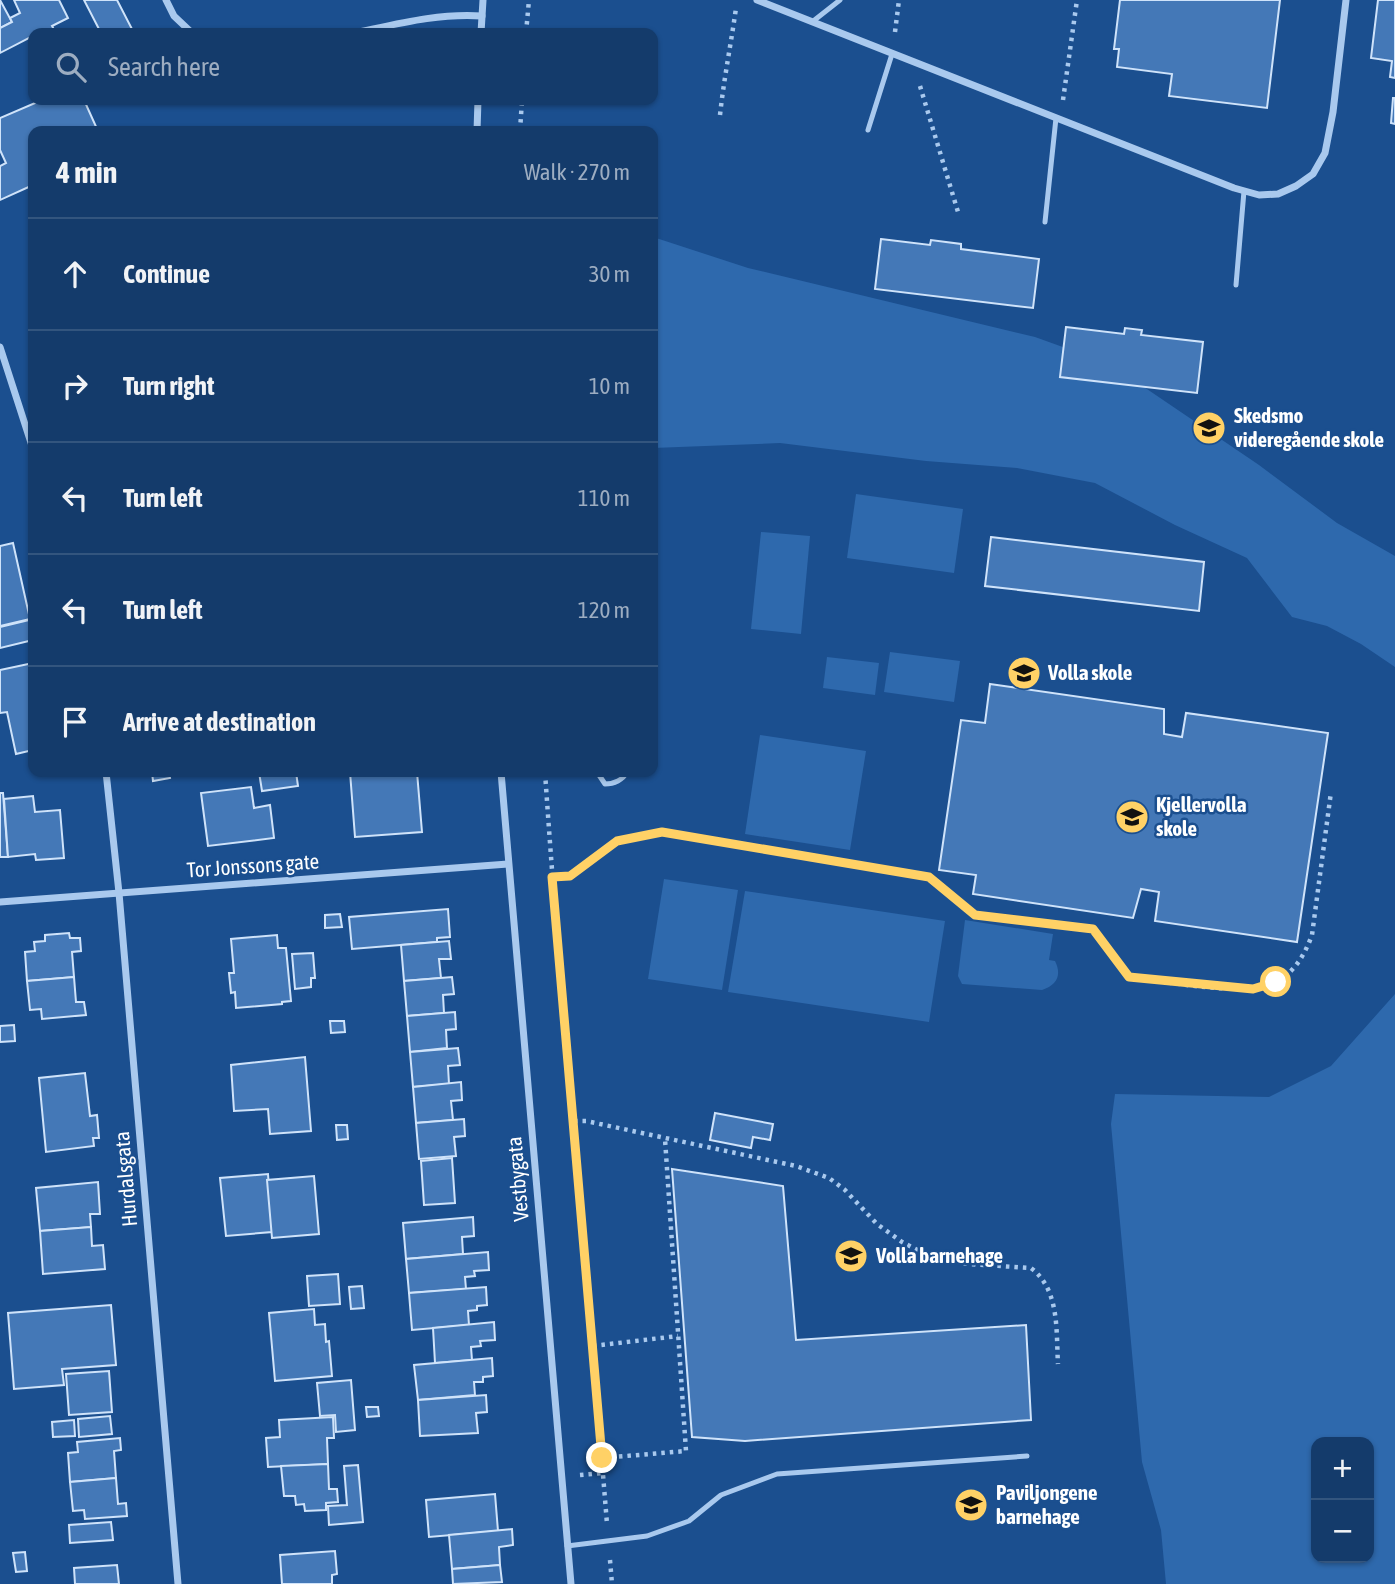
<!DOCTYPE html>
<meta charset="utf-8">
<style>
:root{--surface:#143b6b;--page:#1d4271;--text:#f1f3f6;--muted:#9dadc1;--line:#33557e}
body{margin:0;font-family:"Asap Condensed",sans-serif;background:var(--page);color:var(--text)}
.controls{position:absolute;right:21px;bottom:21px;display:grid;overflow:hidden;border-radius:14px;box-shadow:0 2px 5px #0004}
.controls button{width:63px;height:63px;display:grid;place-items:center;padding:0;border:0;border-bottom:2px solid var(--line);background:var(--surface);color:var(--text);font:35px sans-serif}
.stop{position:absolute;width:21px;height:21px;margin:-16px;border:5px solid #ffd166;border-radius:50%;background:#fff}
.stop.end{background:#ffd166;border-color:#fff;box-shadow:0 2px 7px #0008}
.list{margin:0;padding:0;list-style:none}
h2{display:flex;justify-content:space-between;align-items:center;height:91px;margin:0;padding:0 28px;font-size:30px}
h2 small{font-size:23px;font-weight:400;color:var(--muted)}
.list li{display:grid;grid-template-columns:46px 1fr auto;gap:21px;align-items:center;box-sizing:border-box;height:112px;padding:0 28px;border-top:2px solid var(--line)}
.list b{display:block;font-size:26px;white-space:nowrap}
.list em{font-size:23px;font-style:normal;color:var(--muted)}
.icon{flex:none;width:38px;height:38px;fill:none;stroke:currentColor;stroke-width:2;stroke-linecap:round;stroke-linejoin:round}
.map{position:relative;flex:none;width:1395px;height:1584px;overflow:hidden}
.search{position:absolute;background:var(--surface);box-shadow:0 2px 5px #0004;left:28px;top:28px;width:630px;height:77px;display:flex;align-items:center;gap:18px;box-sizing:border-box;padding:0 24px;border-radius:14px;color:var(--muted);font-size:26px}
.panel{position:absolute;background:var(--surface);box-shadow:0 2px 5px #0004;left:28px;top:126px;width:630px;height:651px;border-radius:14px}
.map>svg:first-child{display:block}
.green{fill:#2e69ad;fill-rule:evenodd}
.building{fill:#4478b7;stroke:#cfe3fa;stroke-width:2}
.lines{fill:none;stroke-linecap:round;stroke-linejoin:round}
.path{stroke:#a9c9ee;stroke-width:4.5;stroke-dasharray:3.5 5;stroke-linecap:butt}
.service{stroke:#a9c9ee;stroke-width:5}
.minor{stroke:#a9c9ee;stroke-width:7}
.route{stroke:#ffd166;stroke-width:9}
.labels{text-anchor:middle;stroke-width:5;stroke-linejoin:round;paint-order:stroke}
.poi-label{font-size:21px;font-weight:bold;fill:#fff;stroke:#1b4f8f;text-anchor:start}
.street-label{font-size:21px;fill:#fff;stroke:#1b4f8f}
</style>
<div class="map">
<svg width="1395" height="1584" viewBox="0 0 1395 1584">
<rect width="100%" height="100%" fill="#1b4f8f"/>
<g class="green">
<path d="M 653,237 L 748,268 L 1035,337 L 1110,364 L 1259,465 L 1337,523 L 1395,556 L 1395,667 L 1361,644 L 1327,626 L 1292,617 L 1247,558 L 1175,525 L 1095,483 L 1017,468 L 926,461 L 780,443 L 653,448 Z"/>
<path d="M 856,494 L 963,509 L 954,573 L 847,558 Z"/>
<path d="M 761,532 L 810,536 L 801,634 L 751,629 Z"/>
<path d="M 890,652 L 960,661 L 954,702 L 884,692 Z"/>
<path d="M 827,657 L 879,663 L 875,695 L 823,688 Z"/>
<path d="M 760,735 L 866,751 L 850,850 L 745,834 Z"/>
<path d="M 664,879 L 738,890 L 722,990 L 648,979 Z"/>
<path d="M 745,891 L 945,921 L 929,1022 L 728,992 Z"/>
<path d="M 965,920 L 1053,934 L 1049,960 L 1055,961 C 1062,975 1057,985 1042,990 L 962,984 L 958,976 Z"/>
<path d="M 1395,994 L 1395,1584 L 1166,1584 L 1161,1530 L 1142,1462 L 1111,1124 L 1115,1094 L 1269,1097 L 1331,1066 ZM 1316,1442 L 1369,1442 L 1369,1558 L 1316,1558 Z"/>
</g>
<g class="building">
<path d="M 0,0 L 12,22 L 0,28 Z"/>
<path d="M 14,0 L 59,0 L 68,18 L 52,26 L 56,33 L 44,33 L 43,31 L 33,33 L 33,36 L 0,53 L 0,28 L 12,22 L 10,18 L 20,13 Z"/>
<path d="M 84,0 L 117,0 L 134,33 L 101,33 Z"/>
<path d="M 1120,0 L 1280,0 L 1267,108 L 1169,96 L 1172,74 L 1117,67 L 1119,49 L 1114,49 Z"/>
<path d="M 1378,0 L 1395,0 L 1395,78 L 1390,77 L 1392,61 L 1371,58 Z"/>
<path d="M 1393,98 L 1395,98 L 1395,124 L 1391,123 Z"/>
<path d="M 42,100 L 84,100 L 98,131 L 33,131 L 33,185 L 0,200 L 0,166 L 6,163 L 0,150 L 0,118 Z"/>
<path d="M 881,239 L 930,245 L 931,240 L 961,244 L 961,249 L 1039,259 L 1033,308 L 875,289 Z"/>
<path d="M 1066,327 L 1124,334 L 1125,328 L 1142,330 L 1141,335 L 1203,342 L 1197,393 L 1060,377 Z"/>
<path d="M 991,537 L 1204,562 L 1199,611 L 985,586 Z"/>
<path d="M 13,543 L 30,619 L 0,626 L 0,546 Z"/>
<path d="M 29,620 L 33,640 L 0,648 L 0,627 Z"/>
<path d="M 33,663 L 33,750 L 16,754 L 7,712 L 0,713 L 0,670 Z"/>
<path d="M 990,684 L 1164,709 L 1164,734 L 1182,737 L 1186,713 L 1328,733 L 1297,942 L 1155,921 L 1159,892 L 1141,889 L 1133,918 L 973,894 L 976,875 L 939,870 L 961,720 L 985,723 Z"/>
<path d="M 152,772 L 169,772 L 170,778 L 153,781 Z"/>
<path d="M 259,772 L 296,772 L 298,786 L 262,791 Z"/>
<path d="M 350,772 L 417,772 L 422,832 L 355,837 Z"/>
<path d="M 251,787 L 254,808 L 270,805 L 274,838 L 208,846 L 201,793 Z"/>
<path d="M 0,793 L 3,793 L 8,857 L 0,857 Z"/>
<path d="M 33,796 L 35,812 L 60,810 L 64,858 L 36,860 L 35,854 L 8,857 L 4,799 Z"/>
<path d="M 448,909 L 450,937 L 437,938 L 437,942 L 352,949 L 349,917 Z"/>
<path d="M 340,914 L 342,927 L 325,928 L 325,915 Z"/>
<path d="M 69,933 L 70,938 L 80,938 L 81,951 L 72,952 L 74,977 L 27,981 L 25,952 L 35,951 L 34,942 L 45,941 L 45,935 Z"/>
<path d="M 277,935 L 278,948 L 286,948 L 291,1001 L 282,1002 L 282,1004 L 236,1008 L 235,992 L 231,993 L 229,973 L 234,973 L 231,939 Z"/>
<path d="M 449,941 L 451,959 L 439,959 L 441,978 L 404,981 L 401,945 Z"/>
<path d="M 313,953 L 315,978 L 311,978 L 311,987 L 295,989 L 292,954 Z"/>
<path d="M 74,977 L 76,1002 L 84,1002 L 86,1015 L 42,1019 L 41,1009 L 30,1010 L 27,981 Z"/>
<path d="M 452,977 L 454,994 L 443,995 L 444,1013 L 407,1016 L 404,981 Z"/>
<path d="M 455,1012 L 456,1029 L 446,1030 L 447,1048 L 410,1052 L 407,1016 Z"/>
<path d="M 330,1021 L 344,1021 L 345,1032 L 331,1033 Z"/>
<path d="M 14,1025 L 15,1041 L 0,1042 L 0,1026 Z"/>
<path d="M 458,1048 L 460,1065 L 448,1066 L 449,1084 L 413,1087 L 410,1052 Z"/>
<path d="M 305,1057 L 311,1131 L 270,1134 L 268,1109 L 234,1111 L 231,1065 Z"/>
<path d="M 85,1073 L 90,1116 L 97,1115 L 99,1138 L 93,1138 L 94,1146 L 46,1152 L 39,1078 Z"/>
<path d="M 461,1082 L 462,1100 L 451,1101 L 453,1120 L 416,1123 L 413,1087 Z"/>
<path d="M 715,1113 L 773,1124 L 770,1140 L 753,1137 L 751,1148 L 710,1140 Z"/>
<path d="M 464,1119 L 465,1136 L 454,1137 L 456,1156 L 419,1159 L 416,1123 Z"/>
<path d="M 336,1125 L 347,1125 L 348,1139 L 337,1140 Z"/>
<path d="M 452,1158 L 455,1203 L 424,1205 L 421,1161 Z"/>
<path d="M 672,1169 L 783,1186 L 796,1340 L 1026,1325 L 1031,1420 L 745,1441 L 692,1437 Z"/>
<path d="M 268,1174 L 272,1232 L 226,1236 L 220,1178 Z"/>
<path d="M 314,1176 L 319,1234 L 272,1238 L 267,1180 Z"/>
<path d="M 98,1182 L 100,1214 L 90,1214 L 91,1227 L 40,1231 L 36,1188 Z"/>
<path d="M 473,1217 L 474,1236 L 462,1237 L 463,1254 L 406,1259 L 403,1223 Z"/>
<path d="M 91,1227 L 92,1246 L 103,1245 L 105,1269 L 43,1274 L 40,1231 Z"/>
<path d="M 488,1252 L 489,1270 L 474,1271 L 475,1276 L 465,1277 L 466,1289 L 409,1293 L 406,1259 Z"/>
<path d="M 338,1274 L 340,1304 L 309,1306 L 307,1276 Z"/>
<path d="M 362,1286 L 364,1308 L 351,1309 L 349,1287 Z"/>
<path d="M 486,1287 L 487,1305 L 477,1306 L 477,1310 L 468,1311 L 469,1325 L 412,1330 L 409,1293 Z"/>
<path d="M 111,1305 L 116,1365 L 62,1369 L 64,1385 L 14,1389 L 8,1313 Z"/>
<path d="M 314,1309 L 315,1325 L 325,1324 L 326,1342 L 329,1341 L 332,1376 L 275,1381 L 269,1313 Z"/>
<path d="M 494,1322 L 495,1340 L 480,1341 L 481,1346 L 471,1347 L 472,1360 L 435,1363 L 433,1328 Z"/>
<path d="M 492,1358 L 493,1376 L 483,1377 L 483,1382 L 474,1382 L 475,1395 L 418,1400 L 414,1365 Z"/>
<path d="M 109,1371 L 112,1412 L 69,1415 L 66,1374 Z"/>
<path d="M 351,1380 L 355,1430 L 336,1432 L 335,1415 L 320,1416 L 317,1383 Z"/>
<path d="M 486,1395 L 487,1412 L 476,1413 L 478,1433 L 420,1436 L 418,1400 Z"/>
<path d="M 366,1407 L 378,1407 L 379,1416 L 367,1417 Z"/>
<path d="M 110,1416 L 112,1434 L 79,1437 L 78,1419 Z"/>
<path d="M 333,1417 L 334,1438 L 327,1438 L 328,1464 L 268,1467 L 266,1438 L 280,1437 L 279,1420 Z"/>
<path d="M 74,1420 L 75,1436 L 53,1437 L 52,1422 Z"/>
<path d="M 120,1438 L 121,1450 L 114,1451 L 116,1478 L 70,1482 L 68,1453 L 78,1452 L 77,1442 Z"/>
<path d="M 328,1464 L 329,1489 L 337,1489 L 338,1502 L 326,1503 L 326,1510 L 305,1511 L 304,1504 L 296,1505 L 295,1496 L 284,1496 L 281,1466 Z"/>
<path d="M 358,1465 L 363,1522 L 329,1525 L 328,1506 L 347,1505 L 344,1466 Z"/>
<path d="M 116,1478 L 118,1504 L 126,1503 L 127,1516 L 85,1519 L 84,1510 L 73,1511 L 70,1482 Z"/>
<path d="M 495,1494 L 498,1531 L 429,1537 L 426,1500 Z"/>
<path d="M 111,1522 L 113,1540 L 70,1543 L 69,1525 Z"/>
<path d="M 512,1529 L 513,1545 L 499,1547 L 500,1565 L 452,1569 L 449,1535 Z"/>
<path d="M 335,1551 L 337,1574 L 332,1575 L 332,1584 L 282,1584 L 280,1555 Z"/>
<path d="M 25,1552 L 27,1571 L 16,1572 L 13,1553 Z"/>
<path d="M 117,1565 L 119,1584 L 75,1584 L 74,1568 Z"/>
<path d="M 500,1565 L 502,1582 L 453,1584 L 452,1569 Z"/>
</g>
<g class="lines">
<g class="path">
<path d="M 895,32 L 899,0"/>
<path d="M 526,33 L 529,0"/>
<path d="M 920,86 L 958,212"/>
<path d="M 1063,100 L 1077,0"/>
<path d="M 720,115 C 724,78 731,44 736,8"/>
<path d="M 520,131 L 522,100"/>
<path d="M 545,772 C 562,1023 587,1273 607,1524"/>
<path d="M 552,877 L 570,876 L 617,841 L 662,832 L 929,877 L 939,883 L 975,915 L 1093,929 L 1129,977 C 1165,981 1246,998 1276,982 C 1295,972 1305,954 1312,935 L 1331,792"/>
<path d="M 574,1121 L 586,1121 L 796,1166 L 829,1178 L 845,1190 L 877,1224 L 902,1242 L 927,1255 L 968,1264 L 1031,1268 C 1060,1290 1056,1331 1058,1364"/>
<path d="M 593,1346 L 678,1336"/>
<path d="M 602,1458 L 686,1451 L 665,1139"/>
<path d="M 580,1475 L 603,1473"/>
<path d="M 610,1560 L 612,1584"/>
</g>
<g class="service">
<path d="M 812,22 L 840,0"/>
<path d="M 868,130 L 892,54"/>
<path d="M 1045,222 L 1056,118"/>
<path d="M 1236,285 L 1244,191"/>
<path d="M 597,772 L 605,784 C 614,784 623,780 627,772"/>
<path d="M 567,1546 L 647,1536 L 689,1521 L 721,1495 L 777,1474 L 1027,1456"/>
</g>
<g class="minor">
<path d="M 166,0 L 174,16 L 192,33"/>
<path d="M 757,0 L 1234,188 L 1259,195 L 1278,194 L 1296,186 L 1313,174 L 1325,153 L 1333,112 L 1346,0"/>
<path d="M 354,33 C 397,24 438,13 482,16"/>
<path d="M 481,33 L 483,0"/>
<path d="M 477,131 L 478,100"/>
<path d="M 0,347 L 33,449"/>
<path d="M 106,772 L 119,893 L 178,1584"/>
<path d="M 501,772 L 571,1584"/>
<path d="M 0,902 L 508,864"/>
</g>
</g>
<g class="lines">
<path class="route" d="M 602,1458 L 552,877 L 570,876 L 617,841 L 662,832 L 929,877 L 975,915 L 1093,929 L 1129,977 L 1253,989 L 1276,982"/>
</g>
<defs>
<symbol id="school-disc" viewBox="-11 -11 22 22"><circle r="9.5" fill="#ffd166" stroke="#1b4f8f"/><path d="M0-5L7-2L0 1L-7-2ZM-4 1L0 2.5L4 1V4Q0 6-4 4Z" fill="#111"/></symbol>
</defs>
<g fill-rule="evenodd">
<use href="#school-disc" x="1190" y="409" width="38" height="38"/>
<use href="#school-disc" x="1005" y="654" width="38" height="38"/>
<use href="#school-disc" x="1113" y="798" width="38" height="38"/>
<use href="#school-disc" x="832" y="1237" width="38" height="38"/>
<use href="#school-disc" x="952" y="1486" width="38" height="38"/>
</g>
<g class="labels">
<g class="poi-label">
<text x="1234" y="423">Skedsmo<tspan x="1234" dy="24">videregående skole</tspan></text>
<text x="1048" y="680">Volla skole</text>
<text x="1156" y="812">Kjellervolla<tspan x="1156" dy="24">skole</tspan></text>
<text x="876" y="1263">Volla barnehage</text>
<text x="996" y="1500">Paviljongene<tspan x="996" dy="24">barnehage</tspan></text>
</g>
<g class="street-label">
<text transform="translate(253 866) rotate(-4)" y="7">Tor Jonssons gate</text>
<text transform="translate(126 1179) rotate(-95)" y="7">Hurdalsgata</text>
<text transform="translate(518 1179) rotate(-95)" y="7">Vestbygata</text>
</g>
</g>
</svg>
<div class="controls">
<button>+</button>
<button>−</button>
</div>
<div class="stop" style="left:1276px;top:982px"></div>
<div class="stop end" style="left:602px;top:1458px"></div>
<div class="search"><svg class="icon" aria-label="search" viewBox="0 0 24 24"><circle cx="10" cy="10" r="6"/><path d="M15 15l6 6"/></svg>Search here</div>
<section class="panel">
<h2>4 min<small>Walk · 270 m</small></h2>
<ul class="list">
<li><svg class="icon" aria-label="ahead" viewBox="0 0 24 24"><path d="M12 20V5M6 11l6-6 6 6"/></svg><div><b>Continue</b></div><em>30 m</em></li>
<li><svg class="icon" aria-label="right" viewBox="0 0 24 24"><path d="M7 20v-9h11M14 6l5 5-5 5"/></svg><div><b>Turn right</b></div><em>10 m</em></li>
<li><svg class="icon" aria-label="left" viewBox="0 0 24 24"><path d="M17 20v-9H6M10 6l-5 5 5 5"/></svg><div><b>Turn left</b></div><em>110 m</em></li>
<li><svg class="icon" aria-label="left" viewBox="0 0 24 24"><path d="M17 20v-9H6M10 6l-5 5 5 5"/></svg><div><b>Turn left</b></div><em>120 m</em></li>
<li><svg class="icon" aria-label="arrive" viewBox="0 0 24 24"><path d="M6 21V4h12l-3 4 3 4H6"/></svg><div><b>Arrive at destination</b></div></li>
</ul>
</section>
</div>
